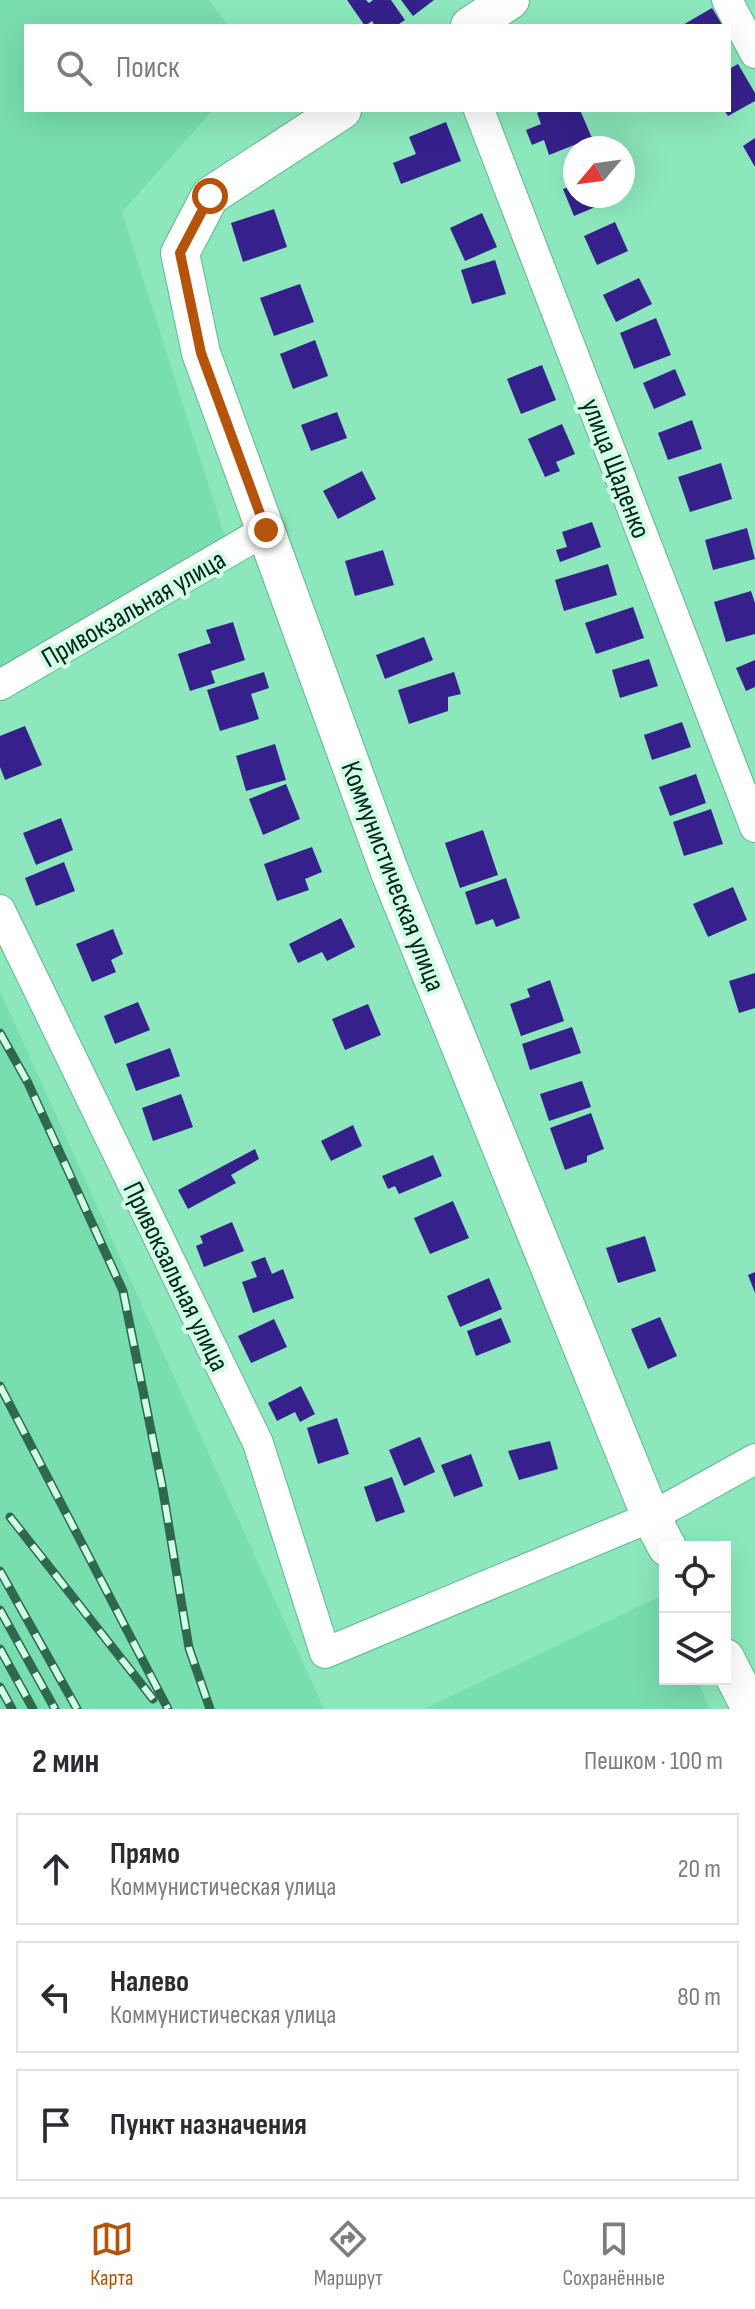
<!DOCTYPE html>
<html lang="ru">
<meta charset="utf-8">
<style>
:root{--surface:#fff;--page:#f2f2f3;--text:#2b2b33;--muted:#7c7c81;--line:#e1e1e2;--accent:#b45309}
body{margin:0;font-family:"Sofia Sans Condensed",sans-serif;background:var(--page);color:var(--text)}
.controls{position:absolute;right:24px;bottom:24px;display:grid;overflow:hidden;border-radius:0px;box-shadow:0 8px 32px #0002}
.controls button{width:72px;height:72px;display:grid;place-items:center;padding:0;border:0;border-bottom:2px solid var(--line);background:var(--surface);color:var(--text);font:40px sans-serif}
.compass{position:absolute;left:563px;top:136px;width:72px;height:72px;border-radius:50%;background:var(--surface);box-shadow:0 8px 32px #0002;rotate:241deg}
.stop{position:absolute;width:24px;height:24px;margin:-18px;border:6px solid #b45309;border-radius:50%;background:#fff}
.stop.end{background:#b45309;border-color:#fff;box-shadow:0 2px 8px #0008}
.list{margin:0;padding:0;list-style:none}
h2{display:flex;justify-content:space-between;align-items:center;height:104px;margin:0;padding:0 32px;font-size:34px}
h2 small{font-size:26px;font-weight:400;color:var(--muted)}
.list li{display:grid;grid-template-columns:52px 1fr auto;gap:24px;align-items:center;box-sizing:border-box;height:112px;margin:0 16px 16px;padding:0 16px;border:2px solid var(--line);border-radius:0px}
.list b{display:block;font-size:30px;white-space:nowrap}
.list p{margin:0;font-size:26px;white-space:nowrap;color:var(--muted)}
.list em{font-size:26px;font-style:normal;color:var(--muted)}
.icon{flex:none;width:44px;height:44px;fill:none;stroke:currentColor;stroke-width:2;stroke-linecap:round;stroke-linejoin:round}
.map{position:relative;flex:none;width:755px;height:1709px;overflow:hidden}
.search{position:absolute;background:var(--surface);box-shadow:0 8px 32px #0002;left:24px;right:24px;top:24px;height:88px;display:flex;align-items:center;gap:20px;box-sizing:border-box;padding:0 28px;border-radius:0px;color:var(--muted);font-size:30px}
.sheet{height:488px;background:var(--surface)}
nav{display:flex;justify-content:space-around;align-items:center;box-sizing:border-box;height:112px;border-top:2px solid var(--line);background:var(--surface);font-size:22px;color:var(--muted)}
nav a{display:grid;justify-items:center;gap:4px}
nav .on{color:var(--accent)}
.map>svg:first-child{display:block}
.built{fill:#78ddaf}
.building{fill:#36218c}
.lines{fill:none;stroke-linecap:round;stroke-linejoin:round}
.minor-casing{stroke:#5db78f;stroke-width:32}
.tertiary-casing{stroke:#5db78f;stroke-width:40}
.minor{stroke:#fff;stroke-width:30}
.tertiary{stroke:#fff;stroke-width:38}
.rail-casing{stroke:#2f684f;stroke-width:9}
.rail{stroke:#d2fde7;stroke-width:6;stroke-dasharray:18;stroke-linecap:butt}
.route{stroke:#b45309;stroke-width:10}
.labels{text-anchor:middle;stroke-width:8;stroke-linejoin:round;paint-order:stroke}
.street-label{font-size:28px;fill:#002819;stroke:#d2fde7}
</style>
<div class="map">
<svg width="755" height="1709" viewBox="0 0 755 1709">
<rect width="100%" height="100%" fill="#8ce7bc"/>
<g class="built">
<path d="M 0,0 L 209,0 L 229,26 L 26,26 L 26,110 L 213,110 L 122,212 L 232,559 L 0,699 Z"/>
<path d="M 0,991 L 324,1709 L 0,1709 Z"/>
<path d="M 661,1596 L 665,1605 L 665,1679 L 697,1679 L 710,1709 L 424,1709 Z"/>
</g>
<g class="building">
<path d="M 347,0 L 366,0 L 369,3 L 373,0 L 391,0 L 405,20 L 396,26 L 375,26 L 372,21 L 365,26 Z"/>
<path d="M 401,0 L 434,0 L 413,16 Z"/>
<path d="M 712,8 L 723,26 L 681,26 Z"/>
<path d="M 738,64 L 755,93 L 755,101 L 728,116 L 724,110 L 729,110 L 729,69 Z"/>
<path d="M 543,110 L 580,110 L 592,138 L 549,155 L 544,140 L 532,145 L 526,130 L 541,124 L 537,113 Z"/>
<path d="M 446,122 L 461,161 L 401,184 L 393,163 L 416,154 L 409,137 Z"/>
<path d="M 755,138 L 755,167 L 743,146 Z"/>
<path d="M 575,185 L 575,196 L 610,196 L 612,200 L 574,216 L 563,189 Z"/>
<path d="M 274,209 L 287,247 L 243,262 L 231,223 Z"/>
<path d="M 482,213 L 497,247 L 465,261 L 450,228 Z"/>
<path d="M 615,222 L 628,251 L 597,265 L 584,236 Z"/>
<path d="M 495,260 L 506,294 L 472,304 L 461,270 Z"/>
<path d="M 639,278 L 652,304 L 616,322 L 603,295 Z"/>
<path d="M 300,284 L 314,322 L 274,336 L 260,298 Z"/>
<path d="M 656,318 L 671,355 L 634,369 L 620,333 Z"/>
<path d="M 315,340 L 328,376 L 293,389 L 280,354 Z"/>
<path d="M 542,365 L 556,400 L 521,414 L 507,379 Z"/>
<path d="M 675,369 L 686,395 L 654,409 L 643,383 Z"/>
<path d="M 337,412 L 347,438 L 311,451 L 301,425 Z"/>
<path d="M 692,420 L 702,449 L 668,460 L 658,433 Z"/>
<path d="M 562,424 L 575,454 L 556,462 L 560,471 L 545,477 L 528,439 Z"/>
<path d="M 721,463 L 732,499 L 690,512 L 678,477 Z"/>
<path d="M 362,471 L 376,499 L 338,519 L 323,491 Z"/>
<path d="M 592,522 L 601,547 L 560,562 L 556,550 L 567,547 L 562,532 Z"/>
<path d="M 747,528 L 755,559 L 713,570 L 705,540 Z"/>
<path d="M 383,550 L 394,585 L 355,596 L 345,561 Z"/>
<path d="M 608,564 L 617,595 L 564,611 L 555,580 Z"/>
<path d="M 751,591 L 755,603 L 755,634 L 726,642 L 714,602 Z"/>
<path d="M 633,607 L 644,638 L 596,654 L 585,623 Z"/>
<path d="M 233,622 L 245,660 L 211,671 L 215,683 L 190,691 L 178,654 L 211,643 L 206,630 Z"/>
<path d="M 424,637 L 433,660 L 385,679 L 376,655 Z"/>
<path d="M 649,659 L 658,686 L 620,698 L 612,670 Z"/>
<path d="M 755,660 L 755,687 L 746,691 L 736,668 Z"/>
<path d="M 264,672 L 269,688 L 251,694 L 259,719 L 220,731 L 207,690 Z"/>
<path d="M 454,672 L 461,694 L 448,697 L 448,711 L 409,724 L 398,690 Z"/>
<path d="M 682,722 L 691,747 L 652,760 L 644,735 Z"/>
<path d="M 25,726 L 42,765 L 5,780 L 0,767 L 0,736 Z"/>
<path d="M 275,744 L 286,780 L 246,791 L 236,756 Z"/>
<path d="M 696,774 L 706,803 L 670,816 L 659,787 Z"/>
<path d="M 286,784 L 300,819 L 263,835 L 249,799 Z"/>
<path d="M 711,809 L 723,844 L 684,856 L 673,822 Z"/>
<path d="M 61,818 L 73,850 L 36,865 L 23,833 Z"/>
<path d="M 483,830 L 498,875 L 460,888 L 445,843 Z"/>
<path d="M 312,847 L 322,872 L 305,879 L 309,890 L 277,901 L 264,864 Z"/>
<path d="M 64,862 L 75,891 L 36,906 L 25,878 Z"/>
<path d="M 506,878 L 520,918 L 496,927 L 493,919 L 476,925 L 465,892 Z"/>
<path d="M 733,887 L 747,920 L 708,937 L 693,904 Z"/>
<path d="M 341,918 L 355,947 L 327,961 L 322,952 L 298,963 L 289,944 Z"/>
<path d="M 113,929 L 123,954 L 111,960 L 116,972 L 92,982 L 76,944 Z"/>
<path d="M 755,973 L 755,1008 L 739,1013 L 729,981 Z"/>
<path d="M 550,980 L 564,1021 L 521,1036 L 510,1004 L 530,997 L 527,989 Z"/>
<path d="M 138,1002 L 150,1030 L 115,1044 L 104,1016 Z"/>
<path d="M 368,1004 L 381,1035 L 345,1050 L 332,1019 Z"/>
<path d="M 572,1027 L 581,1053 L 530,1070 L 522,1044 Z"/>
<path d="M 170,1048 L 180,1076 L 136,1091 L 126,1064 Z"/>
<path d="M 582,1081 L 591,1107 L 549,1121 L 540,1094 Z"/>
<path d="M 181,1094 L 193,1127 L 153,1141 L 142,1108 Z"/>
<path d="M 591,1113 L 604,1149 L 587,1156 L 587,1162 L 565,1170 L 550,1128 Z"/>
<path d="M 353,1125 L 362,1146 L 331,1161 L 321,1141 Z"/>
<path d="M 255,1149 L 259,1159 L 231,1175 L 236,1183 L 188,1209 L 178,1190 Z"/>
<path d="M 433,1155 L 442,1176 L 399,1194 L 395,1186 L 388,1189 L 382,1176 Z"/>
<path d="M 453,1201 L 469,1238 L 430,1254 L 414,1218 Z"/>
<path d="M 232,1222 L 244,1251 L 204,1267 L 196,1246 L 203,1243 L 200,1236 Z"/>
<path d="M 645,1236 L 656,1271 L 618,1283 L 606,1248 Z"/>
<path d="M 265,1257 L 272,1274 L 283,1269 L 294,1298 L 253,1313 L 242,1282 L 257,1277 L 251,1262 Z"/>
<path d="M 755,1272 L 755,1293 L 748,1275 Z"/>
<path d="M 489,1278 L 502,1309 L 460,1327 L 447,1296 Z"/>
<path d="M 660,1317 L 677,1356 L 648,1369 L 631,1329 Z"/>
<path d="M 501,1318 L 511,1342 L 476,1356 L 467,1331 Z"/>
<path d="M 274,1319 L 287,1347 L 251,1363 L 238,1336 Z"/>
<path d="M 301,1386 L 315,1414 L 300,1422 L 295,1412 L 277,1421 L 268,1403 Z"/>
<path d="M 337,1418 L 349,1454 L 318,1464 L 307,1428 Z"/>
<path d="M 420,1437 L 435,1472 L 404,1486 L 389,1450 Z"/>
<path d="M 550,1441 L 558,1469 L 519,1480 L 508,1451 Z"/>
<path d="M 471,1454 L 483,1486 L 454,1497 L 441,1465 Z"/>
<path d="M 392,1477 L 405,1512 L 376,1522 L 364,1487 Z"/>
</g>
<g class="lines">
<defs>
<g id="minor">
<path d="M 727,0 L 755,53"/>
<path d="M 479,110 L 755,827"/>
<path d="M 0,685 L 266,530"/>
<path d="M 0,910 L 258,1443 L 325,1653 L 651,1517 L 755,1459"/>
</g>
<g id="tertiary">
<path d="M 470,26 L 510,0"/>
<path d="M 342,110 L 210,196 L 180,253 L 201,353 L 389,870 L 651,1517 L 667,1547"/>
<path d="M 725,1658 L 751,1709"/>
</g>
</defs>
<use href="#minor" class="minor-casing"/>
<use href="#tertiary" class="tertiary-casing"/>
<use href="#minor" class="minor"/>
<use href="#tertiary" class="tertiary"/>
<defs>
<g id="rail">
<path d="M 0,1033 L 28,1083 L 123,1291 L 162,1485 L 189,1648 L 210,1709"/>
<path d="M 0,1386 L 168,1709"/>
<path d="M 10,1517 L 153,1699"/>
<path d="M 0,1571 L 77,1709"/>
<path d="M 0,1610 L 55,1709"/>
<path d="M 0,1649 L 33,1709"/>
<path d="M 0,1687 L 12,1709"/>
</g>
</defs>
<use href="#rail" class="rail-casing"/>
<use href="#rail" class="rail"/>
</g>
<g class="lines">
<path class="route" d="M 210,196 L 180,253 L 201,353 L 266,530"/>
</g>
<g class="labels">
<g class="street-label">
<text transform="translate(617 468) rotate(69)" y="10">улица Щаденко</text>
<text transform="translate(133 608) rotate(-30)" y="10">Привокзальная улица</text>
<text transform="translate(394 876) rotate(69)" y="10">Коммунистическая улица</text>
<text transform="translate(177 1276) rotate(64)" y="10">Привокзальная улица</text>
</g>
</g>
</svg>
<div class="controls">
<button><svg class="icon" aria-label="locate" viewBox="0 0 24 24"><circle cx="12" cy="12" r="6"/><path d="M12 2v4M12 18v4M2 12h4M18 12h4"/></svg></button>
<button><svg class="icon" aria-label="layers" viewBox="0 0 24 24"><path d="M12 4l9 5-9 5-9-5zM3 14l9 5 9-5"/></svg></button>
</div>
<svg class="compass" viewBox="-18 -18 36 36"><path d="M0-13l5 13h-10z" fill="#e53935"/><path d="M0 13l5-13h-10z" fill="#7c7c81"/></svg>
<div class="stop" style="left:210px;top:196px"></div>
<div class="stop end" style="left:266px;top:530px"></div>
<div class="search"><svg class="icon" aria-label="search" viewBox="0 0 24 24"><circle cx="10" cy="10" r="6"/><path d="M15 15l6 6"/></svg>Поиск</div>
</div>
<section class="sheet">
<h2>2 мин<small>Пешком · 100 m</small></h2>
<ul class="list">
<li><svg class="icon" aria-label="ahead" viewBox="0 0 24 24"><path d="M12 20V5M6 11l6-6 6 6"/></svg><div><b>Прямо</b><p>Коммунистическая улица</p></div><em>20 m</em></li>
<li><svg class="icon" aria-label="left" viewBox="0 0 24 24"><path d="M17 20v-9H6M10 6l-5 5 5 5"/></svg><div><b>Налево</b><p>Коммунистическая улица</p></div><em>80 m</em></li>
<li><svg class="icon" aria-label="arrive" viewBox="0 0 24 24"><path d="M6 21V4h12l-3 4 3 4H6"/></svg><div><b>Пункт назначения</b></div></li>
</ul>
</section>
<nav>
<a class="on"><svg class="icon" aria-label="map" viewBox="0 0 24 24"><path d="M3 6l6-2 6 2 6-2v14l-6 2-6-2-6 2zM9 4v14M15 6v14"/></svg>Карта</a>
<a><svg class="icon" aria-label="directions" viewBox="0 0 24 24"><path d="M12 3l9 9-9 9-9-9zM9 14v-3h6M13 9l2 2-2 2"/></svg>Маршрут</a>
<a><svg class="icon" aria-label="saved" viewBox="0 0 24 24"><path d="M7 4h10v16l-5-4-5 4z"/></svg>Сохранённые</a>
</nav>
